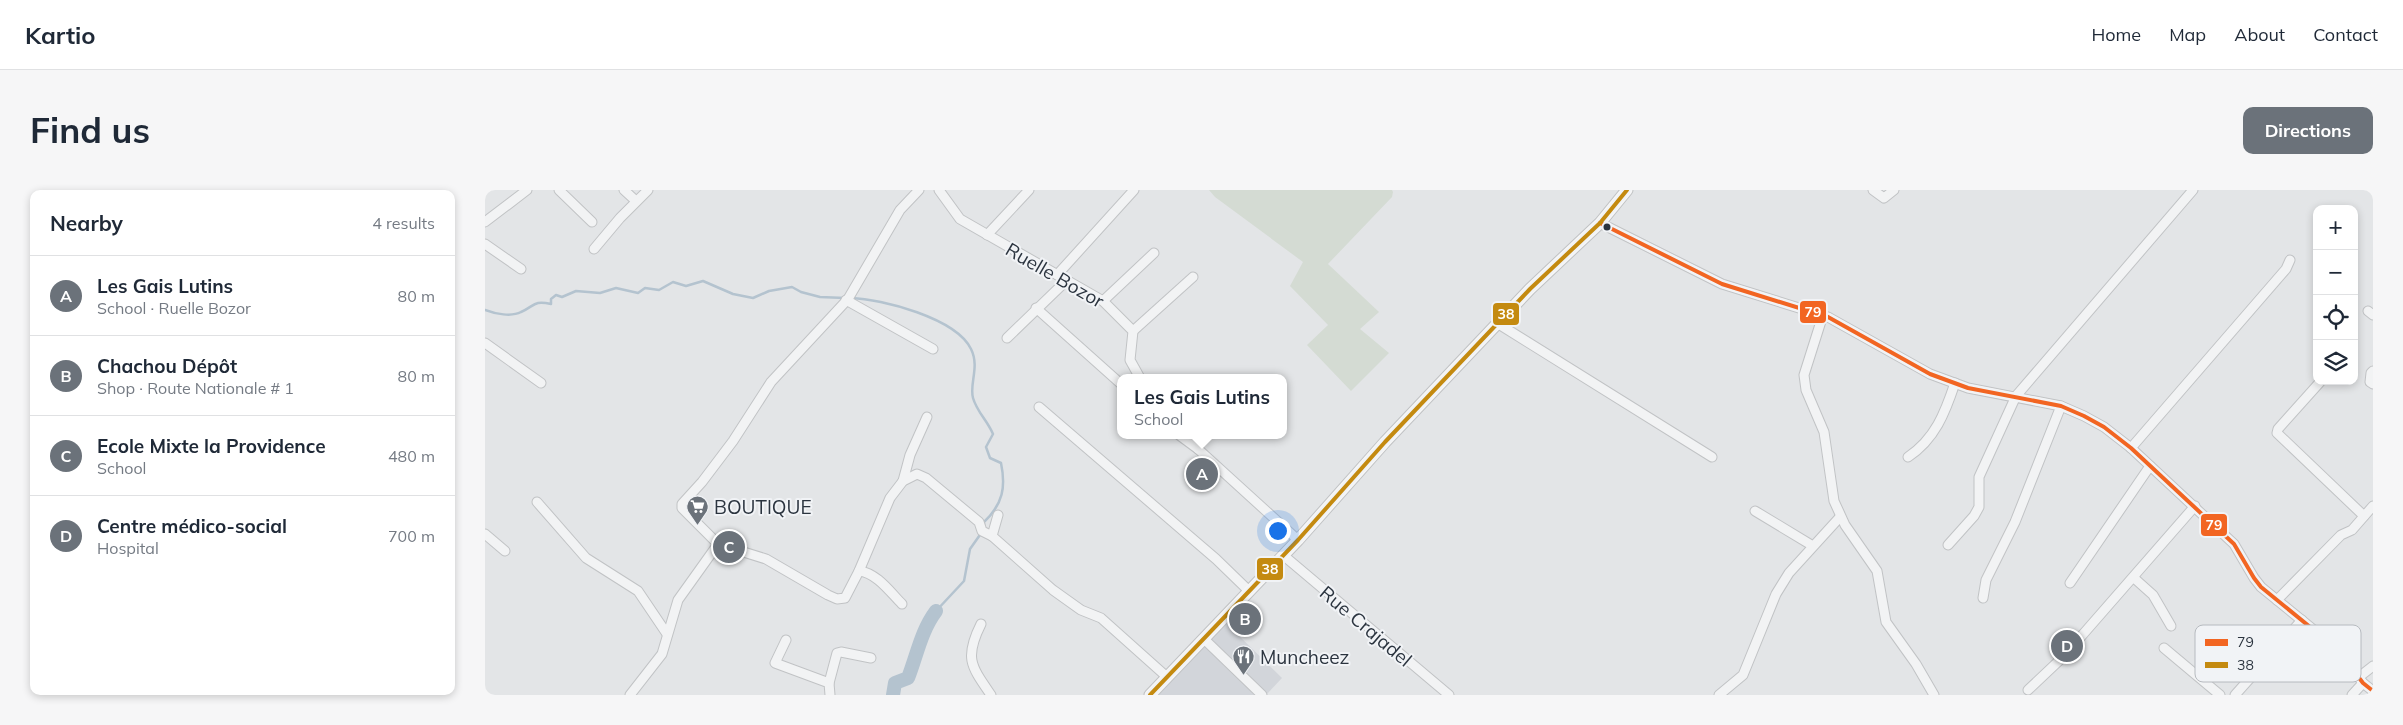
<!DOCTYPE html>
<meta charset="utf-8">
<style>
:root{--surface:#fff;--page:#f6f6f7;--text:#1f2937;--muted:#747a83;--line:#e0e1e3;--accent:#6b727a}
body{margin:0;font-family:Mulish,sans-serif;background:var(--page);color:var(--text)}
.controls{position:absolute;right:15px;top:15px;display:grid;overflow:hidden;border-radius:10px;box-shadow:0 2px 8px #0003}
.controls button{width:45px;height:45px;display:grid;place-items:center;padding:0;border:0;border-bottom:1px solid var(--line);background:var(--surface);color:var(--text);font:25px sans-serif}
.you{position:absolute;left:792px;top:340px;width:18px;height:18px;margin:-12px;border:4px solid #fff;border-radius:50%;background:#1a73e8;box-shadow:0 0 0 8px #1a73e833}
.badge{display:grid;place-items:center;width:32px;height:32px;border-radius:50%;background:var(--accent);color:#fff;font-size:16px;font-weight:700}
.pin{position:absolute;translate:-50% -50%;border:2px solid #fff;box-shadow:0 1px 5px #0006}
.popup{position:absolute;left:632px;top:184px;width:170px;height:65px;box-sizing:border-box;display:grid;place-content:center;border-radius:10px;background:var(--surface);filter:drop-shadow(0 1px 4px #0005);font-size:16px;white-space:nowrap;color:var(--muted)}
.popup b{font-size:19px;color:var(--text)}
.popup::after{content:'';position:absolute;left:50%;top:100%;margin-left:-10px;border:10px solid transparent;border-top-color:var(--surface)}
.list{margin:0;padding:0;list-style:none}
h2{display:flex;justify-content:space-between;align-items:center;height:65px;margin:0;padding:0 20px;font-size:21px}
h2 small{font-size:16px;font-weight:400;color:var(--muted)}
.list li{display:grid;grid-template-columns:32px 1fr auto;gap:15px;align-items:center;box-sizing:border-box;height:80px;padding:0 20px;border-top:1px solid var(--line)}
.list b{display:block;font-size:19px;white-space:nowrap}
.list p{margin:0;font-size:16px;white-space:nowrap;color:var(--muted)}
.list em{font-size:16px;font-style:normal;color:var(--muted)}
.icon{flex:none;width:28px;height:28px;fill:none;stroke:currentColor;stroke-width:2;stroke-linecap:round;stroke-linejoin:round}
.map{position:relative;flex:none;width:1888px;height:505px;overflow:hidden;border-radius:10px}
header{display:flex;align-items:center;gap:30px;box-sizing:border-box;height:70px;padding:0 25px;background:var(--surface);border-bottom:1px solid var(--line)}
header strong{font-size:24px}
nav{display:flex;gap:28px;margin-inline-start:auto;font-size:18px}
.intro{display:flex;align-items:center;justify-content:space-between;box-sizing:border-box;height:120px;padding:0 30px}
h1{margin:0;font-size:35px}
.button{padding:12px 22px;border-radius:10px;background:var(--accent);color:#fff;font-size:18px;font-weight:700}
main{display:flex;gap:30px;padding:0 30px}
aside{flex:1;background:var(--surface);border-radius:10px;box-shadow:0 2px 8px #0003}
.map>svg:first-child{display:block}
.built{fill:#d2d5da}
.green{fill:#d4dbd3}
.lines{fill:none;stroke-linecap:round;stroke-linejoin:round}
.stream{stroke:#b4c3cf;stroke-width:2.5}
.river{stroke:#b4c3cf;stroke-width:14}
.minor-casing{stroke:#c1c3c5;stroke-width:11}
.major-casing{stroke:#c0c2c4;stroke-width:13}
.minor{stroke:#f2f3f4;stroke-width:9}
.major{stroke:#f6f6f6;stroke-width:11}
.bus-1-casing{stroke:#f1f3f6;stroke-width:8}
.bus-2-casing{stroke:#f1f3f6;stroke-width:8}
.bus-1{stroke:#f26522;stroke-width:4}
.bus-2{stroke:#c48a10;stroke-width:4}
.bus-dot{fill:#2b343f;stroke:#f1f3f6;stroke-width:2}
.labels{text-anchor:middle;stroke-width:4;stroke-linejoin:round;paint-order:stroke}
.street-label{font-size:19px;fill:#2b343f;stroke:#f1f3f6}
.poi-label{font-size:19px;fill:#2b343f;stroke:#f1f3f6;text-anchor:start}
.key{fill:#f1f3f6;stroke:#b6babf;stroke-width:1}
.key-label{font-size:14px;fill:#2b343f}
.line-badge{stroke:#f1f3f6;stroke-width:2}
.badge-label{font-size:14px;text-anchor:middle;font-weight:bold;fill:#fff}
</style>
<header>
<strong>Kartio</strong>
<nav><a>Home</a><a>Map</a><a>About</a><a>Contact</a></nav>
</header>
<div class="intro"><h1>Find us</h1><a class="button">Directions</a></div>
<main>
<aside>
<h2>Nearby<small>4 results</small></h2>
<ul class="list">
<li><span class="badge">A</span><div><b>Les Gais Lutins</b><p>School · Ruelle Bozor</p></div><em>80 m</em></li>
<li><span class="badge">B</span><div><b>Chachou Dépôt</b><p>Shop · Route Nationale # 1</p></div><em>80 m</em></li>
<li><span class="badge">C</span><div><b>Ecole Mixte la Providence</b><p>School</p></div><em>480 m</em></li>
<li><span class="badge">D</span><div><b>Centre médico-social</b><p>Hospital</p></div><em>700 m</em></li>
</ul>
</aside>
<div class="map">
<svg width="1888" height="505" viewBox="0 0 1888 505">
<rect width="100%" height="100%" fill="#e3e5e7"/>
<path class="built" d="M 741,433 L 797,488 L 781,505 L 673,505 Z"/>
<path class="green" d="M 724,0 L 907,0 L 908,2 L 907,7 L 843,74 L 894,122 L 875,139 L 904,163 L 866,201 L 822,155 L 843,135 L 805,96 L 818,72 L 730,7 Z"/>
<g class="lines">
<g class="stream">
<path d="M 366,108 C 397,109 471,128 486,159 C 495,177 484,194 488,208 C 492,222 502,230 508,244 L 501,257 L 505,268 L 516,273 C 521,297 518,314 499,332 L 499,335"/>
<path d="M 0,120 C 10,124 27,127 36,122 C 50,116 48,110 66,114 L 66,109 L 71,105 L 77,107 L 91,101 L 115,103 L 131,98 L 153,103 L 160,98 L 174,100 L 188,92 L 201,96 L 218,91 L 248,104 L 268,108 L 284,101 L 307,97 L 316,102 L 335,107 L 360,108"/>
<path d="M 451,421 L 479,391 L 485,359 L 497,342"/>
</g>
<path class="river" d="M 408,505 L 410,493 L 423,488 C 432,465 436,441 451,421"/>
<defs>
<g id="minor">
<path d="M 74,0 L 107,32"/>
<path d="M 139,0 L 151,11"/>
<path d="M 454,0 L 475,29 L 618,111 L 648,141 L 645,170 L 655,188"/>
<path d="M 1388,0 L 1399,8 L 1409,0"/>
<path d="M 0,32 L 42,0"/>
<path d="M 1115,33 L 1237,94 L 1343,127 L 1445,184 L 1483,198 L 1576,216 L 1599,226 L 1619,237 L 1646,258 L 1749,354 L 1769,388 L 1776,397 L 1852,459 L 1878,493 L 1888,501"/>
<path d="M 502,45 L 544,0"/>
<path d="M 0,54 L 36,79"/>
<path d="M 109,59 L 135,28 L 163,0"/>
<path d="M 572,85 L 649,0"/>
<path d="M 361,110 L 448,159"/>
<path d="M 618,111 L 669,63"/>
<path d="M 551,118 L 636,194"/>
<path d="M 1883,121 L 1888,125"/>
<path d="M 1338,125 L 1319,185 L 1321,200 L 1339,242 L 1349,311 L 1360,335 L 1392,381 L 1401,432 L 1431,474 L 1449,505"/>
<path d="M 1012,133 L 1227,267"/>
<path d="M 648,141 L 708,87"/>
<path d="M 522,148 L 581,91"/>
<path d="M 0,153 L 56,193"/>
<path d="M 1888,181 L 1886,183 L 1885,192 L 1888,194"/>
<path d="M 1836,191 L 1793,239 L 1792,243 L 1879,326"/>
<path d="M 554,217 L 731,369 L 764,401"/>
<path d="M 694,245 L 713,259"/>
<path d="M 707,245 L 713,259 L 813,350"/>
<path d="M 1646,258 L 1801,79 L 1805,70"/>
<path d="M 1423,267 C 1450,249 1460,223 1470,193"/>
<path d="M 418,291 L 425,265 L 442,227"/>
<path d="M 52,312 L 101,368 L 153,401 L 182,444"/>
<path d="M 1270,321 L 1328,356"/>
<path d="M 513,325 L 507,346 L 568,400 L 596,420 L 616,428 L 682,487"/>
<path d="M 0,344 L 20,361"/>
<path d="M 233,354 L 281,369 L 343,405 L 352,409 L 360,408 L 374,381 L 405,308 L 418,291 L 432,284 L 441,288 L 494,332 L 497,341 L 507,346"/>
<path d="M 1463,355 L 1489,326 L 1494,317 L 1494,287 L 1531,206 L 1708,0"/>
<path d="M 798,365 L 964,505"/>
<path d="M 374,381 C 392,383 405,402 417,414"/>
<path d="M 1649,388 L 1668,405 L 1686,436"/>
<path d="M 1585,393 L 1665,276"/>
<path d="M 1498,408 L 1501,390 L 1530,332 L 1576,216"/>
<path d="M 1792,410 L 1856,345 L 1867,340 L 1888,316"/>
<path d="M 496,434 C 479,468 486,476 506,505"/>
<path d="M 719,449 L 777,505"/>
<path d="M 301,450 L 290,473 L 344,493 L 345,505"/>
<path d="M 1679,458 L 1735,505"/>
<path d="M 1874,487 L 1888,476"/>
<path d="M 344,493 L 352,463 L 356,462 L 386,468"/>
<path d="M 1543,500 L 1579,466 L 1710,316"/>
<path d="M 145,505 L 177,464 L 193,410 L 233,354 L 197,318 L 197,314 L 217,292 L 248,251 L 286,192 L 363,109 L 415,20 L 434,0"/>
<path d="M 1234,505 L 1258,485 L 1291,404 L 1304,383 L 1355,327"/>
<path d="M 1750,505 L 1817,430"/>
<path d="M 1867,505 L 1878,493"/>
</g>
<path id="major" d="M 665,505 L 813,350 L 900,252 L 1045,99 L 1115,33 L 1142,0"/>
</defs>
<use href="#minor" class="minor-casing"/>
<use href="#major" class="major-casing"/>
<use href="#minor" class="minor"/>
<use href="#major" class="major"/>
<defs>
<path id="bus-1" d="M 1115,33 L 1237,94 L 1343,127 L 1445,184 L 1483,198 L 1576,216 L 1599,226 L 1619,237 L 1646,258 L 1749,354 L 1769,388 L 1776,397 L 1852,459 L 1878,493 L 1888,501"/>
<path id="bus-2" d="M 665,505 L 813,350 L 900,252 L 1045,99 L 1115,33 L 1142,0"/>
</defs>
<use href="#bus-1" class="bus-1-casing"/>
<use href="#bus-2" class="bus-2-casing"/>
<use href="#bus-1" class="bus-1"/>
<use href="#bus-2" class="bus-2"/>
</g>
<defs>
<symbol id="supermarket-pin" viewBox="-11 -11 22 30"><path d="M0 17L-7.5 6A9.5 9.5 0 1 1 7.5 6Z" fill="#6b727a" stroke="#f1f3f6"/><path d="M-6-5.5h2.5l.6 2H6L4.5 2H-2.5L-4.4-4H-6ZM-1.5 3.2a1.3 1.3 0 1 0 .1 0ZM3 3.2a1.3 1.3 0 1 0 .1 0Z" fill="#fff"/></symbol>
<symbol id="restaurant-pin" viewBox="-11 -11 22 30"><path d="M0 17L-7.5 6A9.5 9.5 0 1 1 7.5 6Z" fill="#6b727a" stroke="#f1f3f6"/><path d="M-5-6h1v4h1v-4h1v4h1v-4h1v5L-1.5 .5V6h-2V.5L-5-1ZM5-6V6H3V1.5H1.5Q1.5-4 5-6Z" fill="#fff"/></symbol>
</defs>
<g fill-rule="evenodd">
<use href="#supermarket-pin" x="200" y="304" width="25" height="34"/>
<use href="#restaurant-pin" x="746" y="454" width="25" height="34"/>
</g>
<circle class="bus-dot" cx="1122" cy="37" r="4.5"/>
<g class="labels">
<g class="street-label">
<text transform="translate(570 85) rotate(30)" y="7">Ruelle Bozor</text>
<text transform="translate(881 436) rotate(40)" y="7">Rue Crajadel</text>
</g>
<g class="poi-label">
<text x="229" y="324">BOUTIQUE</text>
<text x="775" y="474">Muncheez</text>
</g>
</g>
<rect x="1710" y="435" width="166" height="57" rx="8" class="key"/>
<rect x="1720" y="449" width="23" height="7" fill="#f26522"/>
<rect x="1720" y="472" width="23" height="6" fill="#c48a10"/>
<g class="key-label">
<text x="1752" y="457">79</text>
<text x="1752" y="480">38</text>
</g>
<g class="line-badge">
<rect x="1314" y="110" width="28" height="24" rx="5" fill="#f26522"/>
<rect x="1007" y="112" width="28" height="24" rx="5" fill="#c48a10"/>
<rect x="1715" y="323" width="28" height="24" rx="5" fill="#f26522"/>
<rect x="771" y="367" width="28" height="24" rx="5" fill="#c48a10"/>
</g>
<g class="badge-label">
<text x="1328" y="127">79</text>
<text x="1021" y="129">38</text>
<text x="1729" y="340">79</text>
<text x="785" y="384">38</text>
</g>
</svg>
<div class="controls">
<button>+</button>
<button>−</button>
<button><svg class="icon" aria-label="locate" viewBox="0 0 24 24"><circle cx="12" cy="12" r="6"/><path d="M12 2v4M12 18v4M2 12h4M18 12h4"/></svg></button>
<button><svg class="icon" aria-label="layers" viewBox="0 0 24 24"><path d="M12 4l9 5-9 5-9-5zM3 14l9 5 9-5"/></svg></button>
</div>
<div class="you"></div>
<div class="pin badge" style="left:717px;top:284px">A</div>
<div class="popup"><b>Les Gais Lutins</b>School</div>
<div class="pin badge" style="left:760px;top:429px">B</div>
<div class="pin badge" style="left:244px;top:357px">C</div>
<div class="pin badge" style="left:1582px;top:456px">D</div>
</div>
</main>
